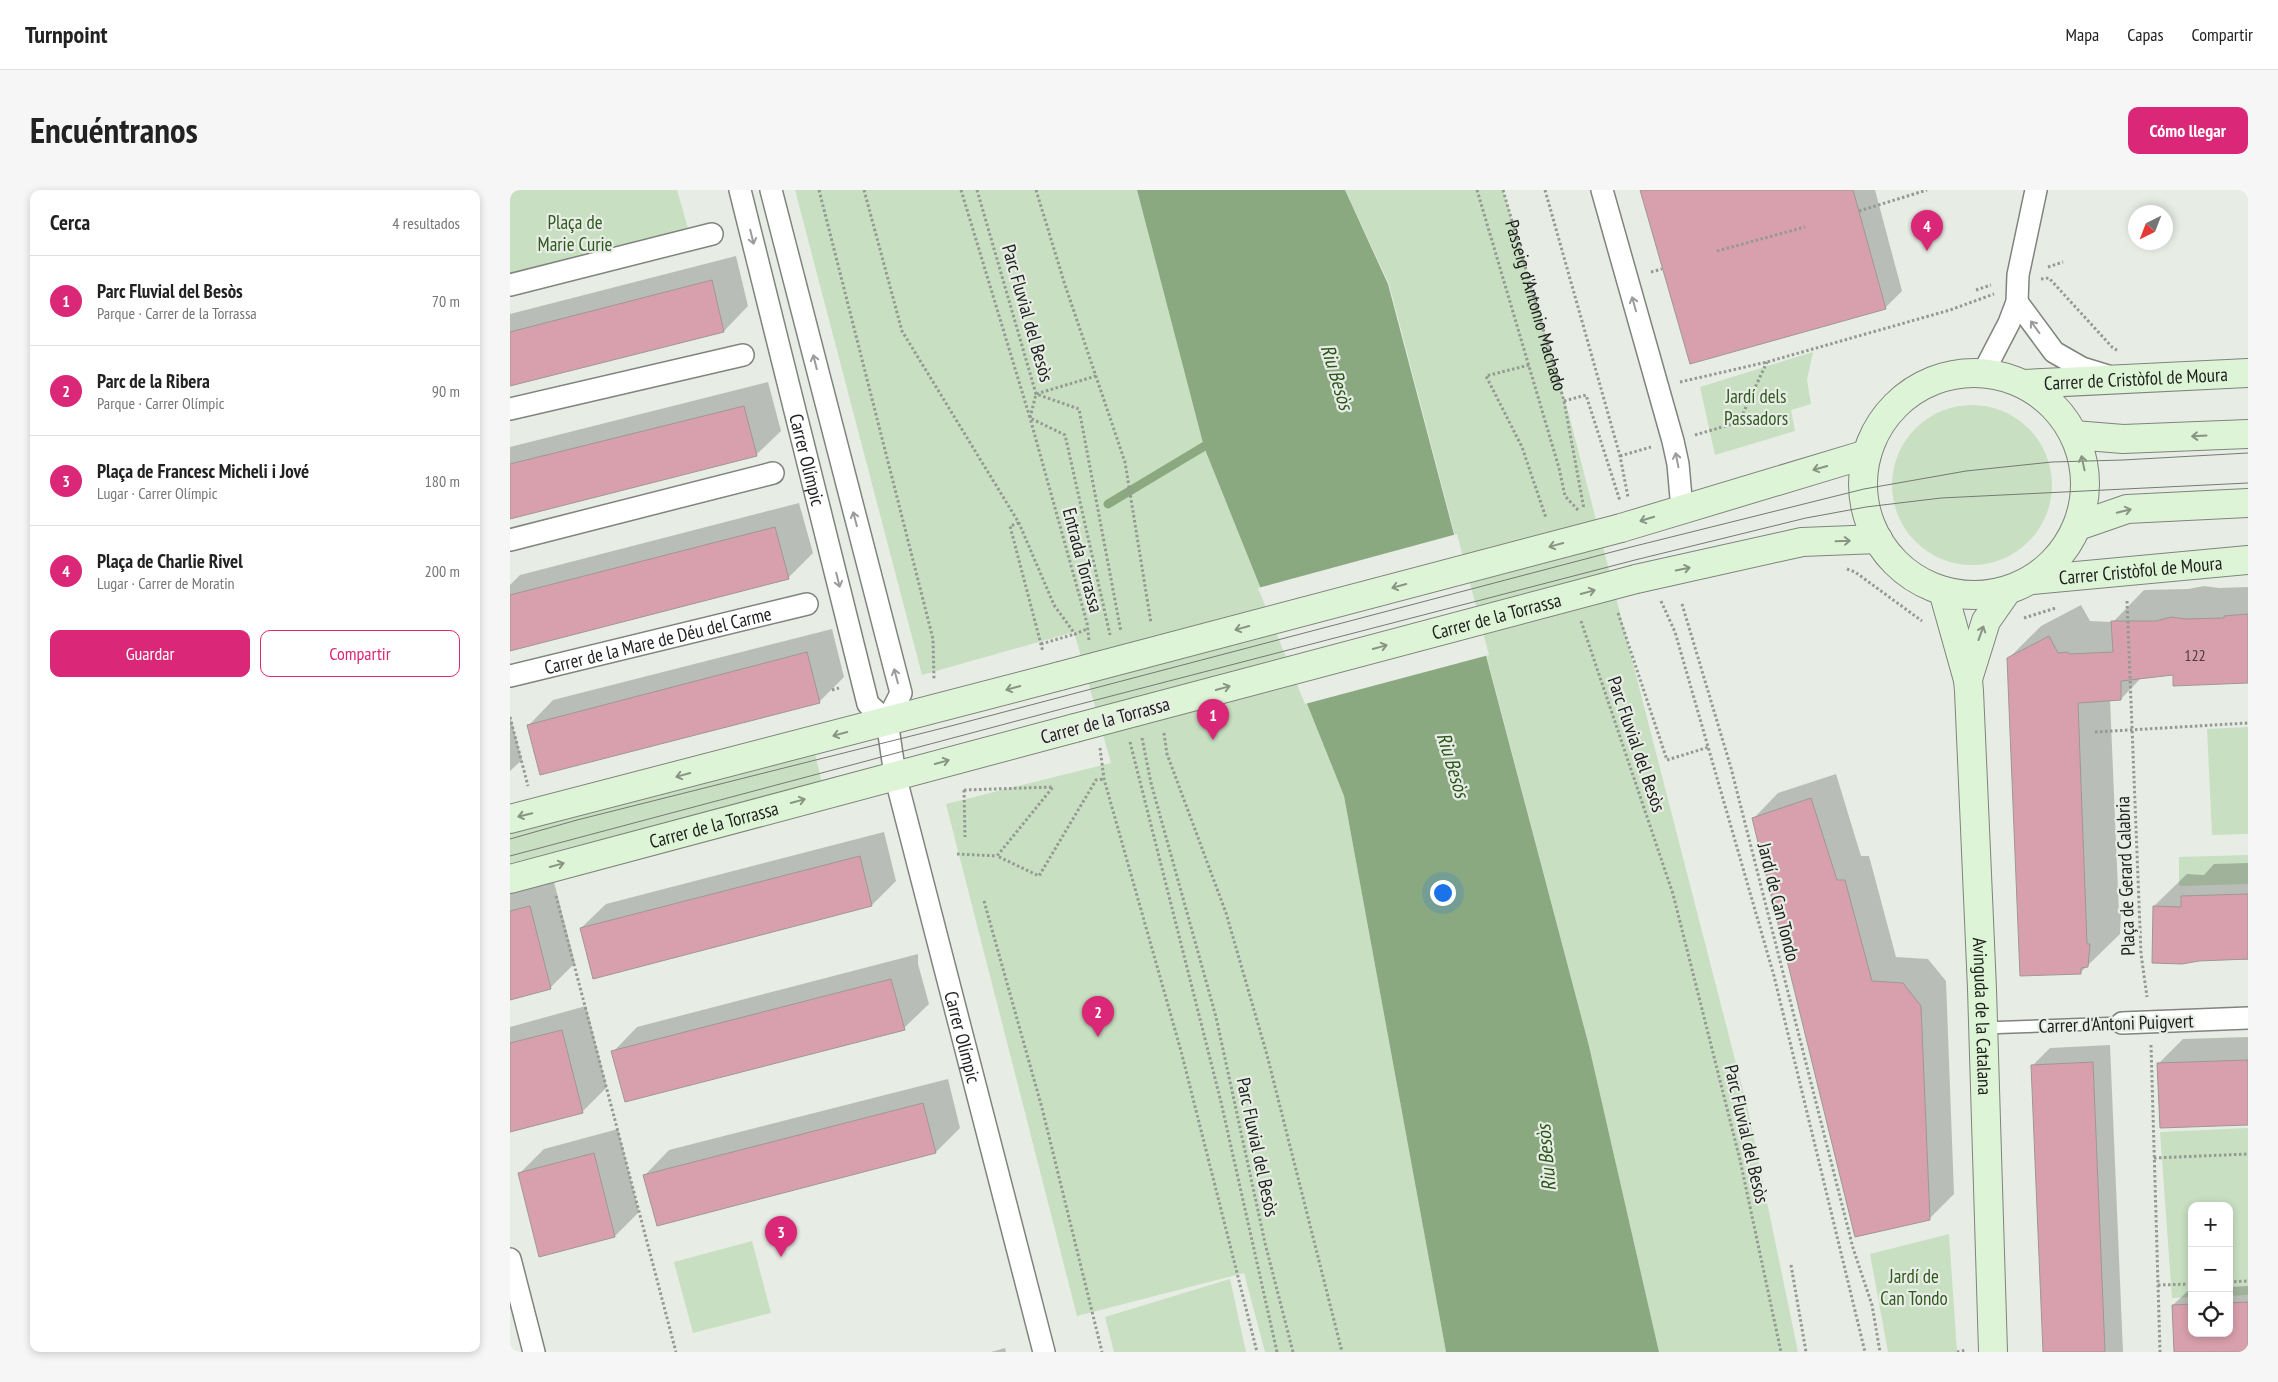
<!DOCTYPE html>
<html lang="es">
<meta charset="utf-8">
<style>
:root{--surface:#fff;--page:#f6f6f6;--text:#222;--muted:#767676;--line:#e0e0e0;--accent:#db2777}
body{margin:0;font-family:"PT Sans Narrow",sans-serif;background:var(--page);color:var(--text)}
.controls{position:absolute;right:15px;bottom:15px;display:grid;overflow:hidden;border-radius:10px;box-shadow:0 2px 8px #0003}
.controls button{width:45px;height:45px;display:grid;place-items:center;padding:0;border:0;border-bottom:1px solid var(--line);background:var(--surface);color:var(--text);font:25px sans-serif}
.compass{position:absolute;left:1618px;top:15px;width:45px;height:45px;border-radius:50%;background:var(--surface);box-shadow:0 2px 8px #0003;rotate:222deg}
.you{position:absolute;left:932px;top:702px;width:18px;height:18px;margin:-12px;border:4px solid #fff;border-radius:50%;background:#1a73e8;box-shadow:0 0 0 8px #1a73e833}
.badge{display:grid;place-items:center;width:32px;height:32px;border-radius:50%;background:var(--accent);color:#fff;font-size:16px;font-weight:700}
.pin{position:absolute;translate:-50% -41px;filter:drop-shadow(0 1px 2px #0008)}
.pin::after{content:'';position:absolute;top:26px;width:18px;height:15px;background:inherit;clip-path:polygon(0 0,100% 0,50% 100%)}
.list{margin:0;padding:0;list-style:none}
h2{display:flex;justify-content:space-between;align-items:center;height:65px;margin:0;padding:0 20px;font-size:21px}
h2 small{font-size:16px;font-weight:400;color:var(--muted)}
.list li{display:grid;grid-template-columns:32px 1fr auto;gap:15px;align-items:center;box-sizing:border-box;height:90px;padding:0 20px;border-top:1px solid var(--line)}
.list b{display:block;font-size:19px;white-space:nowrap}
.list p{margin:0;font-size:16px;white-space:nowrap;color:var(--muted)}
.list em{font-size:16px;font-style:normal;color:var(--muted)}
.actions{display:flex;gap:10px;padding:15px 20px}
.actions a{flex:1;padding:11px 0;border:1px solid var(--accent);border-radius:10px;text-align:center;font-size:18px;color:var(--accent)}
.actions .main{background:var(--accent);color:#fff}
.icon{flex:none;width:28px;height:28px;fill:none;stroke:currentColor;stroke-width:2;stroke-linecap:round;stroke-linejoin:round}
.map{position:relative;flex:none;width:1738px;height:1162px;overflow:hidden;border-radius:10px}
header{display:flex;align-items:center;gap:30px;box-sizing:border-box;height:70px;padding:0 25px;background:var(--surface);border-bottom:1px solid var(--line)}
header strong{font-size:24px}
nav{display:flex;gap:28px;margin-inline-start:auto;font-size:18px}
.intro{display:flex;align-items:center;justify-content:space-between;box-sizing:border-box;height:120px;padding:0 30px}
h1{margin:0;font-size:35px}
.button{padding:12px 22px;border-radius:10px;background:var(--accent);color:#fff;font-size:18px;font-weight:700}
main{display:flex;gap:30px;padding:0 30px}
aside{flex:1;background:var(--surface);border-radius:10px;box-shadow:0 2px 8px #0003}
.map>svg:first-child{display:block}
.green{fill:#c8dfc1}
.water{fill:#8ba980}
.pier{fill:#e7ede5}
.shadow{fill:#0003}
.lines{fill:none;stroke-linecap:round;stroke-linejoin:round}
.stream{stroke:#8ba980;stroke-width:9}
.building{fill:#d8a0ac;stroke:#a09697}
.lane-casing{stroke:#7f847d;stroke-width:14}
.street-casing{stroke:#7f847d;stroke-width:24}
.secondary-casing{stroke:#7f847d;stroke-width:30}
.path{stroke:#959994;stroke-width:3;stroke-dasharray:2.5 2.5;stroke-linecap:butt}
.lane{stroke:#fff;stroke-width:11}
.street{stroke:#fff;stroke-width:21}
.secondary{stroke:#def4d6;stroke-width:28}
.tram{stroke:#757974;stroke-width:1}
.secondary-bridge-casing{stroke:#7f847d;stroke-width:30;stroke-linecap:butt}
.secondary-bridge{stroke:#def4d6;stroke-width:28}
.oneway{stroke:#9a9b9a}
.oneway2{stroke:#889583}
.labels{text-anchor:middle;stroke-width:4.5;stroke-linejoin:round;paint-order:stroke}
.number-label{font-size:16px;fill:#4c4042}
.park-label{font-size:19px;fill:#305920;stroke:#e7ede5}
.street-label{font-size:19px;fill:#1e201e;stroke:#e7ede5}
.water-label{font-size:20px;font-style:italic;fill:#2b541b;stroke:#e7ede5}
</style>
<header>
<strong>Turnpoint</strong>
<nav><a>Mapa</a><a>Capas</a><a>Compartir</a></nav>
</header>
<div class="intro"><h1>Encuéntranos</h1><a class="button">Cómo llegar</a></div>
<main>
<aside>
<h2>Cerca<small>4 resultados</small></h2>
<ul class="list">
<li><span class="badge">1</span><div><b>Parc Fluvial del Besòs</b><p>Parque · Carrer de la Torrassa</p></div><em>70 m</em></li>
<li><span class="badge">2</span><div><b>Parc de la Ribera</b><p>Parque · Carrer Olímpic</p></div><em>90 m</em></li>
<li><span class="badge">3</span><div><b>Plaça de Francesc Micheli i Jové</b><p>Lugar · Carrer Olímpic</p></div><em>180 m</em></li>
<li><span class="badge">4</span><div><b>Plaça de Charlie Rivel</b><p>Lugar · Carrer de Moratin</p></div><em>200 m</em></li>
</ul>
<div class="actions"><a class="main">Guardar</a><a>Compartir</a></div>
</aside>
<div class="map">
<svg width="1738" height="1162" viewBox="0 0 1738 1162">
<rect width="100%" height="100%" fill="#e7ede5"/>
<g class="green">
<path d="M 0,0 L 167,0 L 183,56 L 0,105 Z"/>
<path d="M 285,0 L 627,0 L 694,257 L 834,606 L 936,1162 L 755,1162 L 734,1083 L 567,1126 L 436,614 L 601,573 L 564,442 L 412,485 Z"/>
<path d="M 835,0 L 993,0 L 1058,221 L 1238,920 L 1288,1162 L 1149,1162 L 1079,856 L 879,94 Z"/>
<path d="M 1303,162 L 1297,190 L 1301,214 L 1281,220 L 1285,241 L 1205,265 L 1190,197 Z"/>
<circle cx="1462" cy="295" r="80"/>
<path d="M 1738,537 L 1738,644 L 1702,645 L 1697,539 Z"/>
<path d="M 304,560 L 312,593 L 0,673 L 0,638 Z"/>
<path d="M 1738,665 L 1738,694 L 1669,696 L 1669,667 Z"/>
<path d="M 1738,938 L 1738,1105 L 1719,1106 L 1719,1016 L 1682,1016 L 1682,1107 L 1662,1108 L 1650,942 Z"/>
<path d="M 1439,1044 L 1447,1162 L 1378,1162 L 1360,1064 Z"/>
<path d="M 242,1051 L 261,1123 L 183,1143 L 164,1072 Z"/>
<path d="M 720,1089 L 736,1162 L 604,1162 L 595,1127 Z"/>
</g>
<path class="water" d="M 627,0 L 835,0 L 878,94 L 1079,856 L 1149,1162 L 936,1162 L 834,606 L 694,257 Z"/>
<path class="pier" d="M 947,344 L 979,465 L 795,514 L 748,398 Z"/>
<g class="shadow">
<path d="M 1131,0 L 1365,0 L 1392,101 L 1375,118 Z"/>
<path d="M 226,66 L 238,116 L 214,141 L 0,195 L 0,124 Z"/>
<path d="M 258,192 L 271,241 L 246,265 L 0,328 L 0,257 Z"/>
<path d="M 289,313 L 303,363 L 278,388 L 0,460 L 0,395 L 10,385 Z"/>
<path d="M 1694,396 L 1709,398 L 1738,397 L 1738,491 L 1664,483 L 1632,487 L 1611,509 L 1600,509 L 1609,723 L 1611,723 L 1610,744 L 1571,782 L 1499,468 L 1531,436 L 1571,415 L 1580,431 L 1603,432 L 1634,400 L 1678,399 Z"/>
<path d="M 322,439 L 334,487 L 309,512 L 19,535 L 43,510 Z"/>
<path d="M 0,526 L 12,570 L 0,581 Z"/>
<path d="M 1326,584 L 1351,666 L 1359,666 L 1386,767 L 1418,769 L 1436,791 L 1444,1004 L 1419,1029 L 1244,628 L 1268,603 Z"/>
<path d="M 374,642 L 386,691 L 362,715 L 84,787 L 71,738 L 96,714 Z"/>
<path d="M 1738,673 L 1738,770 L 1689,770 L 1644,716 L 1677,684 L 1694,685 L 1704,674 Z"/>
<path d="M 44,692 L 65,773 L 40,798 L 0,809 L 0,704 Z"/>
<path d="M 408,764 L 408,774 L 419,814 L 394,838 L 103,862 L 127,837 Z"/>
<path d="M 76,816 L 97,897 L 72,922 L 0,941 L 0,837 Z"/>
<path d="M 1738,847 L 1738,933 L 1648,874 L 1673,849 Z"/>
<path d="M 1600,855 L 1613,1162 L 1534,1162 L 1522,876 L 1540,858 Z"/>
<path d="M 438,889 L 450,938 L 426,962 L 135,985 L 159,960 Z"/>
<path d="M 108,939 L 129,1022 L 105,1046 L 9,984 L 34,959 Z"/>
<path d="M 1738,1096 L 1738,1162 L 1665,1162 L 1663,1115 L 1681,1098 L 1682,1143 L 1719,1143 L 1719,1097 Z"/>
<path d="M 495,1158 L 496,1162 L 481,1162 Z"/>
</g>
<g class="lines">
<path class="stream" d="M 598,314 L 703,251"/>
</g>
<g class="building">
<path d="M 1130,0 L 1343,0 L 1376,119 L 1180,174 Z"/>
<path d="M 202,90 L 214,142 L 0,196 L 0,142 Z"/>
<path d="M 234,216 L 247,266 L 0,329 L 0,274 Z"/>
<path d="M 265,337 L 279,389 L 0,461 L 0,405 Z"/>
<path d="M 1738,424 L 1738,493 L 1663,496 L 1663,485 L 1611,491 L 1611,510 L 1568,513 L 1577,754 L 1580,754 L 1578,777 L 1571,778 L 1571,784 L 1510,786 L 1497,468 L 1539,446 L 1548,463 L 1558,462 L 1559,464 L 1603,462 L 1601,431 L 1646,431 L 1661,427 L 1676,429 L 1714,428 L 1714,426 Z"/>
<path d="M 297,462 L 310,513 L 30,585 L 17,535 Z"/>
<path d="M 1301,608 L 1327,690 L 1335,690 L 1362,791 L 1393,793 L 1411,816 L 1420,1030 L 1345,1047 L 1242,628 Z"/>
<path d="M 350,666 L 362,716 L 83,789 L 70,738 Z"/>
<path d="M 1738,704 L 1738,769 L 1689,771 L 1672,774 L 1642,773 L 1643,716 L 1671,717 L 1671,706 Z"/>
<path d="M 20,716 L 41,799 L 0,810 L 0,721 Z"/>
<path d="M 381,789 L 395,840 L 115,912 L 101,861 Z"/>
<path d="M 52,840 L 73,923 L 0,942 L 0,853 Z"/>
<path d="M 1738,870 L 1738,935 L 1650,938 L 1647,873 Z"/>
<path d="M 1583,872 L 1595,1162 L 1533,1162 L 1521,875 Z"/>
<path d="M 413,913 L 426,963 L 147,1036 L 133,985 Z"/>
<path d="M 84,963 L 105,1047 L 29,1067 L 8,983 Z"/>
<path d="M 1738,1112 L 1738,1162 L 1664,1162 L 1662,1115 L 1682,1114 L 1682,1143 L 1719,1143 L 1719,1113 Z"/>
</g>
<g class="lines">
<defs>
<path id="lane" d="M 1473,838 L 1612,833"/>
<g id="street">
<path id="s2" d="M 230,0 L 358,514 L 377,531"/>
<path id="s3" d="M 261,0 L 391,503 L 377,531 L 385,585 L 534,1162"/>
<path d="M 1092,0 L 1163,251 L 1168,274 L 1172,319"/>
<path d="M 0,95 L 202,44"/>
<path d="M 1507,112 L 1544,162 L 1572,178 L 1598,186"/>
<path d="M 1473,183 L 1499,133 L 1507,112 L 1508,85 L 1526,0"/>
<path d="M 0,219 L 233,165"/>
<path d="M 0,350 L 263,283"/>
<path id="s4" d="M 0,486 L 297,414"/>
<path d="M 1612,833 L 1738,828"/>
<path d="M 0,1069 L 24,1162"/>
</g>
<g id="secondary">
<circle cx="1464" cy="294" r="111"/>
<path id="s5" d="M 1514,194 L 1738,183"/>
<path d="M 1564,245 L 1613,249 L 1738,244"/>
<path d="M 1568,336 L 1617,319 L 1738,313"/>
<path d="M 1111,338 L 1357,264"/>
<path d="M 1126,389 L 1292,352 L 1368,349"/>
<path id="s6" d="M 1522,390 L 1738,370"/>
<path id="s7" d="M 1433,401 L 1458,490 L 1459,501 L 1472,799 L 1483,1162"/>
<path d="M 1458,489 L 1476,431 L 1497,401"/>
<path d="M 0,629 L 550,486"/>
<path id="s8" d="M 0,689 L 565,538"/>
</g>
</defs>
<use href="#lane" class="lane-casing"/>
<use href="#street" class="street-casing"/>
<use href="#secondary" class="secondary-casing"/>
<g class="path">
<path d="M 309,0 L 423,449 L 424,490"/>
<path d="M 354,0 L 392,141 L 509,333 L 544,415 L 565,444 L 577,439"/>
<path d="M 451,0 L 520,228 L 555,245 L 600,445"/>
<path d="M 467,0 L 526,204 L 569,219 L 611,442"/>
<path d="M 526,0 L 555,95 L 615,272 L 641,433"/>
<path d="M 967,0 L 1049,278 L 1055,306 L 1068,320"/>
<path id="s1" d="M 993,0 L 1054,211 L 1074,319"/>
<path d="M 1035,0 L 1110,266 L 1118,307"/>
<path d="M 1349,21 L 1417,0"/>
<path d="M 1207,61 L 1295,37"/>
<path d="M 1538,77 L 1553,72"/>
<path d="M 1141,82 L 1152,79"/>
<path d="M 1531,89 L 1539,88 L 1602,157 L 1608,161"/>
<path d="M 1466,100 L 1481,95"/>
<path d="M 1019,175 L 976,186 L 1012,257 L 1036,328"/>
<path d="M 1170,192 L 1257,172 L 1440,120 L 1484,104"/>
<path d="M 1054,211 L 1076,205 L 1110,311"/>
<path d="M 1185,245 L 1229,232 L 1257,172"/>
<path d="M 1110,266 L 1141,257"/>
<path d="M 509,333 L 500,336 L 533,462"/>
<path d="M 1337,379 L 1345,382 L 1412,431"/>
<path d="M 1151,411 L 1165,442 L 1264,786 L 1355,1162"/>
<path d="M 1617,411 L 1631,764 L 1637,807"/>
<path d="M 1172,414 L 1221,578 L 1343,1058 L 1362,1115 L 1370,1162"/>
<path d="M 1108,423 L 1157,570 L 1199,557"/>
<path d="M 1514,428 L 1546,418"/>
<path d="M 1071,431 L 1163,704 L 1230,970 L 1271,1162"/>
<path d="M 579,450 L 577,433 L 520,228 L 526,204 L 586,186"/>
<path d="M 531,454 L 565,444"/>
<path d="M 322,500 L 329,498"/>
<path d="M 0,527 L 18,596"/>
<path d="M 1585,542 L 1738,533"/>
<path d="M 654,543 L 657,564 L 716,723 L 757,865 L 832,1162"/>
<path d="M 632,548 L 641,593 L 706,827 L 755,1053 L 783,1162"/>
<path d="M 620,552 L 711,912 L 767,1162"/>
<path d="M 590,558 L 594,589 L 671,861 L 747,1162"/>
<path d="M 454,600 L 543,597 L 487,666 L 529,686 L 586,590 L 594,589"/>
<path d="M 454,600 L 455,647"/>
<path d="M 447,664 L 487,666"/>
<path d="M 46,706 L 166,1162"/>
<path d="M 474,711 L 532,918 L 592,1162"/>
<path d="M 1641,855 L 1650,1162"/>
<path d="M 1644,968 L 1738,964"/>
<path d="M 1281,1075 L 1296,1162"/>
<path d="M 1719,1092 L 1738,1091"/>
<path d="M 1648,1095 L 1682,1094"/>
<path d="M 1447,1162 L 1456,1160"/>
</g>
<use href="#lane" class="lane"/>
<use href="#street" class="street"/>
<use href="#secondary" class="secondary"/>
<g class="tram">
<path d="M 0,649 L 67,630 L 437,537 L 1121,357 L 1354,299 L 1456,281 L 1542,272 L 1613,270 L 1738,263"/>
<path d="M 0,666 L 559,517 L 1125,370 L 1296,328 L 1356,317 L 1431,308 L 1738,293"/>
</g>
<defs>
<g id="secondary-bridge">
<path d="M 550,486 L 1111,338"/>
<path id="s9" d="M 565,538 L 1126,389"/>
</g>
</defs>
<use href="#secondary-bridge" class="secondary-bridge-casing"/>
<use href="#secondary-bridge" class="secondary-bridge"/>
</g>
<defs><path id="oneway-shaft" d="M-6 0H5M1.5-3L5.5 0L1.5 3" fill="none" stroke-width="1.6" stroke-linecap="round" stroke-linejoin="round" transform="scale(1.25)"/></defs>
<g class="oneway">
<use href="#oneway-shaft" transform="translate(242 47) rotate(76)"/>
<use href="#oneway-shaft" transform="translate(1124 114) rotate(-106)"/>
<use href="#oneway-shaft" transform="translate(1525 137) rotate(-126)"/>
<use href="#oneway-shaft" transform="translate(305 172) rotate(-104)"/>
<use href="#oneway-shaft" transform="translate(1167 270) rotate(-101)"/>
<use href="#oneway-shaft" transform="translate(345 329) rotate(-105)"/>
<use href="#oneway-shaft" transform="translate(328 390) rotate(76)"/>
<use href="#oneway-shaft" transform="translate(386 486) rotate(-105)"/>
</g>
<g class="oneway2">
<use href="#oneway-shaft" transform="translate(1689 246) rotate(177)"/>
<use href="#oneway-shaft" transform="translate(1573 273) rotate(-102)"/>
<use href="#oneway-shaft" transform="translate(1310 278) rotate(164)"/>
<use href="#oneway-shaft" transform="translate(1614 321) rotate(-14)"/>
<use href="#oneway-shaft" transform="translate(1137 329) rotate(163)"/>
<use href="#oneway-shaft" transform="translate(1333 351) rotate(-2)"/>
<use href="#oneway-shaft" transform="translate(1046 355) rotate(165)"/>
<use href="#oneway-shaft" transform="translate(1173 379) rotate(-12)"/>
<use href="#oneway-shaft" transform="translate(889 396) rotate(165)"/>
<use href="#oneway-shaft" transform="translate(1078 402) rotate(-15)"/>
<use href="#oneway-shaft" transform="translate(732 438) rotate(165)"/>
<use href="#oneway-shaft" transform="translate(1471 443) rotate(-70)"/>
<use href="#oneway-shaft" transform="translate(870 457) rotate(-15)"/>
<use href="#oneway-shaft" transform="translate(503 498) rotate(165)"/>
<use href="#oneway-shaft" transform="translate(713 498) rotate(-15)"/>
<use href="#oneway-shaft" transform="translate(330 544) rotate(165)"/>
<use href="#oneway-shaft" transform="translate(432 572) rotate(-15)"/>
<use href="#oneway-shaft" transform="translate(173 585) rotate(165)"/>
<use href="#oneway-shaft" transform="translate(288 611) rotate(-15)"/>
<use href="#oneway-shaft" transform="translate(15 625) rotate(167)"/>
<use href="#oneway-shaft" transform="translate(47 675) rotate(-15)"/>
</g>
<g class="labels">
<g class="number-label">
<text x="1685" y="471">122</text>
</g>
<g class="park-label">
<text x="65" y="39">Plaça de<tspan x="65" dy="22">Marie Curie</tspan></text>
<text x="1246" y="213">Jardí dels<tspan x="1246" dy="22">Passadors</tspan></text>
<text x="1404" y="1093">Jardí de<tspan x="1404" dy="22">Can Tondo</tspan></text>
</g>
<g class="street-label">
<text dy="7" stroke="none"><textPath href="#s1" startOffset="120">Passeig d'Antonio Machado</textPath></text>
<text transform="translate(518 123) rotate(74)" y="7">Parc Fluvial del Besòs</text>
<text dy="7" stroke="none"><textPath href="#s5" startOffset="112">Carrer de Cristòfol de Moura</textPath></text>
<text dy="7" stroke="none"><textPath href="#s2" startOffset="278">Carrer Olímpic</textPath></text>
<text transform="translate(573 370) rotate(75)" y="7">Entrada Torrassa</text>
<text dy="7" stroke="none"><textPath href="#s6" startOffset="109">Carrer Cristòfol de Moura</textPath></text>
<text dy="7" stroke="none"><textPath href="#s9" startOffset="436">Carrer de la Torrassa</textPath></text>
<text dy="7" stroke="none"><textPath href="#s4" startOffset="152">Carrer de la Mare de Déu del Carme</textPath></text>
<text transform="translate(595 530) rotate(-15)" y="7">Carrer de la Torrassa</text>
<text transform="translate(1127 554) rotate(71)" y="7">Parc Fluvial del Besòs</text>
<text dy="7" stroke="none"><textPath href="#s8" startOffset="211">Carrer de la Torrassa</textPath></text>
<text transform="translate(1615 686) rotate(-92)" y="7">Plaça de Gerard Calabria</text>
<text transform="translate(1269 712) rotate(76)" y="7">Jardí de Can Tondo</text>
<text dy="7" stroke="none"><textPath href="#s7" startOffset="429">Avinguda de la Catalana</textPath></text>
<text transform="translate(1606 833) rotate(-2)" y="7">Carrer d'Antoni Puigvert</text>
<text dy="7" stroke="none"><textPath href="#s3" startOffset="876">Carrer Olímpic</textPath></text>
<text transform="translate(1237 944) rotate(77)" y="7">Parc Fluvial del Besòs</text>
<text transform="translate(748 957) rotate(78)" y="7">Parc Fluvial del Besòs</text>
</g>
<g class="water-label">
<text transform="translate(827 187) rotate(73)" y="7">Riu Besòs</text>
<text transform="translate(943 575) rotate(73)" y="7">Riu Besòs</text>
<text transform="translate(1036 968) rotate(-95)" y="7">Riu Besòs</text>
</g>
</g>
</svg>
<div class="controls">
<button>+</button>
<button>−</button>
<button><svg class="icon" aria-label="locate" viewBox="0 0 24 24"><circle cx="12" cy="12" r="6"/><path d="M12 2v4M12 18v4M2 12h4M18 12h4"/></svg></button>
</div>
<svg class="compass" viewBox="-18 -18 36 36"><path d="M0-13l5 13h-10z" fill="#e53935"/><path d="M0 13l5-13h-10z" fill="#767676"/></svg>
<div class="you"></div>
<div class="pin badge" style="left:703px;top:550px">1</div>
<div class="pin badge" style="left:588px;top:847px">2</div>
<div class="pin badge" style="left:271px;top:1067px">3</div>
<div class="pin badge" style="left:1417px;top:61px">4</div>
</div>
</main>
